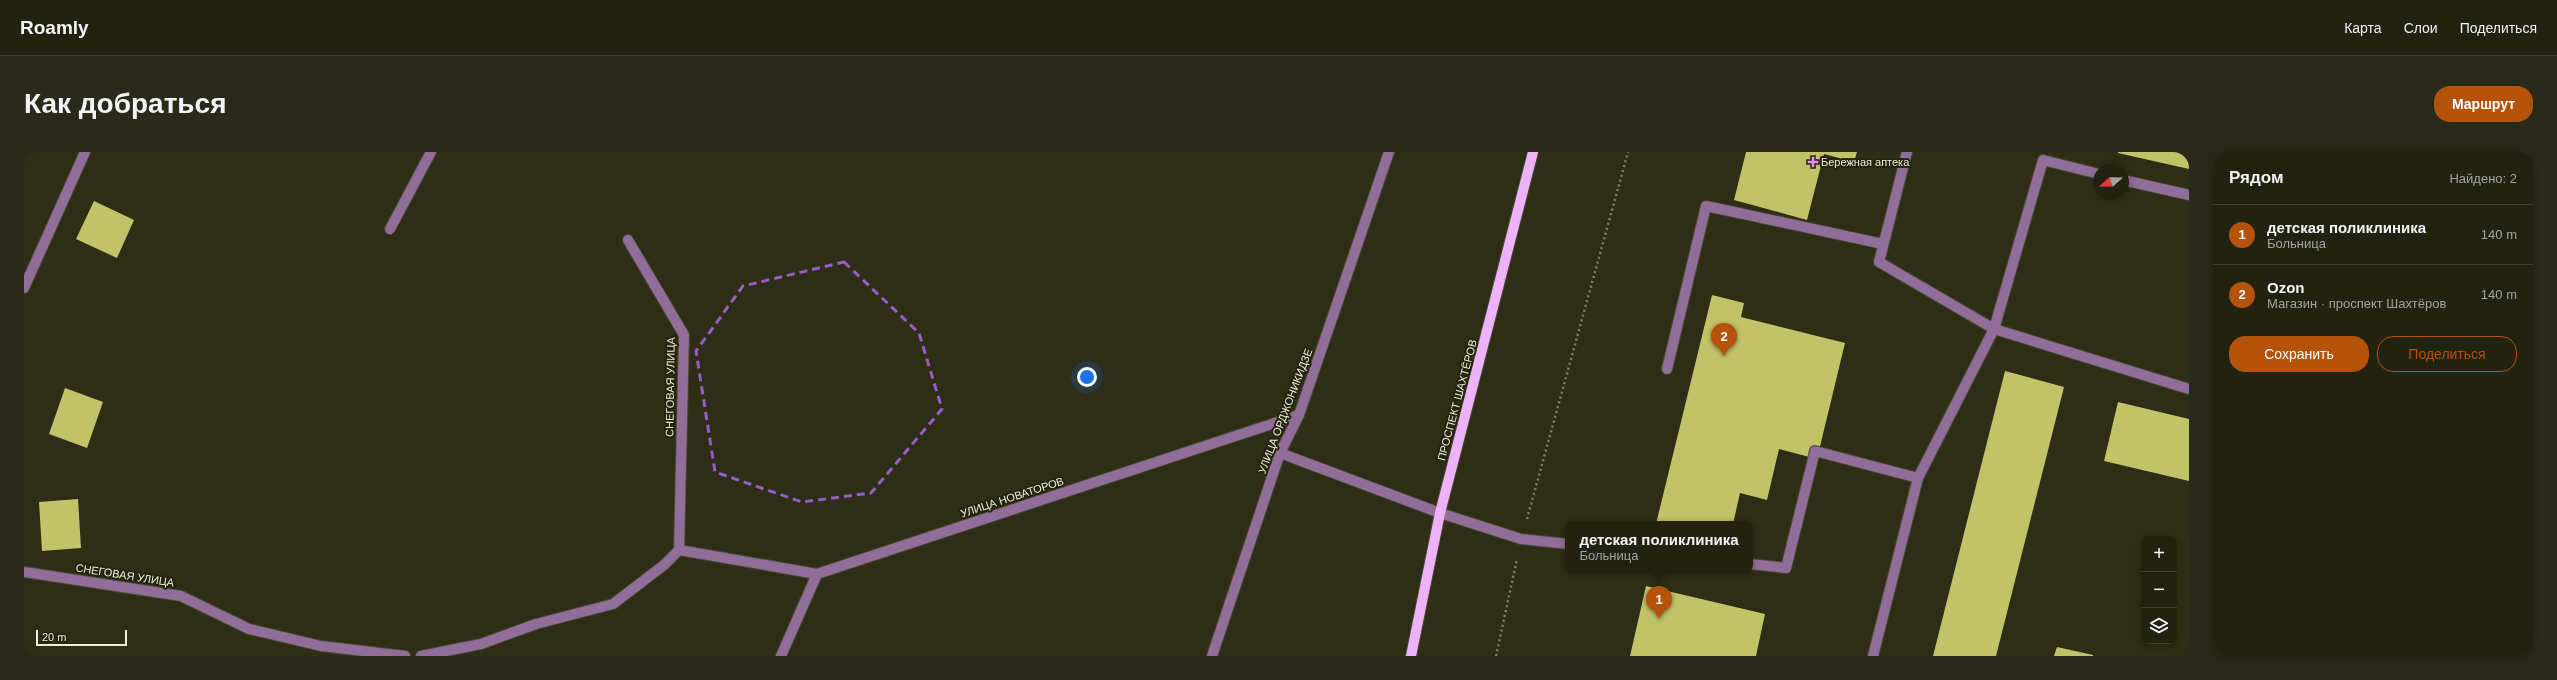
<!DOCTYPE html>
<html lang="ru">
<meta charset="utf-8">
<style>
:root{--surface:#221;--page:#2a2a1a;--text:#f1f3f6;--muted:#a2a49f;--line:#3f3f31;--accent:#b45309}
body{margin:0;font-family:Helvetica,sans-serif;background:var(--page);color:var(--text)}
.controls{position:absolute;right:12px;bottom:12px;display:grid;overflow:hidden;border-radius:8px;box-shadow:0 2px 10px #0003}
.controls button{width:36px;height:36px;display:grid;place-items:center;padding:0;border:0;border-bottom:1px solid var(--line);background:var(--surface);color:var(--text);font:20px sans-serif}
.compass{position:absolute;left:2069px;top:12px;width:36px;height:36px;border-radius:50%;background:var(--surface);box-shadow:0 2px 10px #0003;rotate:250deg}
.scale{position:absolute;left:12px;bottom:10px;width:91px;box-sizing:border-box;padding-left:4px;border:2px solid #eceddf;border-top:0;font-size:11px;line-height:14px;white-space:nowrap;color:#eceddf;-webkit-text-stroke:3px #24240e;paint-order:stroke}
.you{position:absolute;left:1063px;top:225px;width:14px;height:14px;margin:-10px;border:3px solid #fff;border-radius:50%;background:#1a73e8;box-shadow:0 0 0 6px #1a73e833}
.badge{display:grid;place-items:center;width:26px;height:26px;border-radius:50%;background:var(--accent);color:#fff;font-size:13px;font-weight:700}
.pin{position:absolute;translate:-50% -33px;filter:drop-shadow(0 1px 2px #0008)}
.pin::after{content:'';position:absolute;top:21px;width:14px;height:12px;background:inherit;clip-path:polygon(0 0,100% 0,50% 100%)}
.popup{position:absolute;left:1541px;top:369px;width:188px;height:52px;box-sizing:border-box;display:grid;place-content:center;border-radius:8px;background:var(--surface);filter:drop-shadow(0 1px 3px #0005);font-size:13px;white-space:nowrap;color:var(--muted)}
.popup b{font-size:15px;color:var(--text)}
.popup::after{content:'';position:absolute;left:50%;top:100%;margin-left:-8px;border:8px solid transparent;border-top-color:var(--surface)}
.list{margin:0;padding:0;list-style:none}
h2{display:flex;justify-content:space-between;align-items:center;height:52px;margin:0;padding:0 16px;font-size:17px}
h2 small{font-size:13px;font-weight:400;color:var(--muted)}
.list li{display:grid;grid-template-columns:26px 1fr auto;gap:12px;align-items:center;box-sizing:border-box;height:60px;padding:0 16px;border-top:1px solid var(--line)}
.list b{display:block;font-size:15px;white-space:nowrap}
.list p{margin:0;font-size:13px;white-space:nowrap;color:var(--muted)}
.list em{font-size:13px;font-style:normal;color:var(--muted)}
.actions{display:flex;gap:8px;padding:12px 16px}
.actions a{flex:1;padding:9px 0;border:1px solid var(--accent);border-radius:16px;text-align:center;font-size:14px;color:var(--accent)}
.actions .main{background:var(--accent);color:#fff}
.icon{flex:none;width:22px;height:22px;fill:none;stroke:currentColor;stroke-width:2;stroke-linecap:round;stroke-linejoin:round}
.map{position:relative;flex:none;width:2165px;height:504px;overflow:hidden;border-radius:16px}
header{display:flex;align-items:center;gap:24px;box-sizing:border-box;height:56px;padding:0 20px;background:var(--surface);border-bottom:1px solid var(--line)}
header strong{font-size:19px}
nav{display:flex;gap:22px;margin-inline-start:auto;font-size:14px}
.intro{display:flex;align-items:center;justify-content:space-between;box-sizing:border-box;height:96px;padding:0 24px}
h1{margin:0;font-size:28px}
.button{padding:10px 18px;border-radius:16px;background:var(--accent);color:#fff;font-size:14px;font-weight:700}
main{display:flex;gap:24px;padding:0 24px}
aside{flex:1;background:var(--surface);border-radius:16px;box-shadow:0 2px 10px #0003}
.map>svg:first-child{display:block}
.building{fill:#c2c268}
.lines{fill:none;stroke-linecap:round;stroke-linejoin:round}
.minor-casing{stroke:#494933;stroke-width:12}
.major-casing{stroke:#494933;stroke-width:12}
.path{stroke:#81816e;stroke-width:2.5;stroke-dasharray:2 3;stroke-linecap:butt}
.minor{stroke:#916d99;stroke-width:10}
.major{stroke:#eeb2fb;stroke-width:10}
.marked{fill:none;stroke:#975cc7;stroke-width:3;stroke-dasharray:8 5;stroke-linejoin:round}
.poi-dot{fill:#e98dfd;stroke:#24240e;stroke-width:1.5}
.labels{text-anchor:middle;stroke-width:4;stroke-linejoin:round;paint-order:stroke}
.poi-label{font-size:11px;fill:#eceddf;stroke:#24240e;text-anchor:start}
.street-label{font-size:11px;fill:#eceddf;stroke:#24240e}
</style>
<header>
<strong>Roamly</strong>
<nav><a>Карта</a><a>Слои</a><a>Поделиться</a></nav>
</header>
<div class="intro"><h1>Как добраться</h1><a class="button">Маршрут</a></div>
<main>
<div class="map">
<svg width="2165" height="504" viewBox="0 0 2165 504">
<rect width="100%" height="100%" fill="#2e2e17"/>
<g class="building">
<path d="M 1722,0 L 1833,0 L 1830,10 L 1800,2 L 1783,68 L 1710,48 Z"/>
<path d="M 2094,0 L 2165,0 L 2165,17 L 2094,1 Z"/>
<path d="M 70,49 L 110,68 L 93,106 L 52,87 Z"/>
<path d="M 1688,143 L 1720,151 L 1717,165 L 1821,191 L 1793,307 L 1755,297 L 1743,348 L 1716,341 L 1709,372 L 1632,372 Z"/>
<path d="M 1981,219 L 2040,235 L 1972,504 L 1909,504 Z"/>
<path d="M 41,236 L 79,250 L 63,296 L 25,282 Z"/>
<path d="M 2094,250 L 2165,267 L 2165,329 L 2080,309 Z"/>
<path d="M 54,347 L 57,396 L 18,399 L 15,350 Z"/>
<path d="M 1622,434 L 1741,462 L 1732,504 L 1606,504 Z"/>
<path d="M 2033,495 L 2069,503 L 2069,504 L 2030,504 Z"/>
</g>
<g class="lines">
<defs>
<g id="minor">
<path d="M 2075,22 L 2019,8 L 1970,177 L 2165,237"/>
<path d="M 2099,28 L 2165,43"/>
<path d="M 366,77 L 407,0"/>
<path d="M 604,88 L 660,183 L 655,398"/>
<path d="M 0,136 L 61,0"/>
<path d="M 1643,217 L 1682,54 L 1859,92"/>
<path d="M 1256,301 L 1416,361 L 1497,387 L 1544,392"/>
<path d="M 1726,412 L 1762,416 L 1791,299 L 1894,326"/>
<path d="M 0,420 L 157,444 L 225,477 L 297,494 L 381,504"/>
<path d="M 397,504 L 457,492 L 512,472 L 589,452 L 640,413 L 655,398 L 793,422"/>
<path d="M 757,504 L 793,422 L 1275,263"/>
<path d="M 1188,504 L 1256,301 L 1275,263 L 1365,0"/>
<path d="M 1849,504 L 1894,326 L 1970,177 L 1855,110 L 1883,0"/>
</g>
<path id="major" d="M 1387,504 L 1416,361 L 1509,0"/>
</defs>
<use href="#minor" class="minor-casing"/>
<use href="#major" class="major-casing"/>
<g class="path">
<path d="M 1503,367 L 1604,0"/>
<path d="M 1472,504 L 1493,407"/>
</g>
<use href="#minor" class="minor"/>
<use href="#major" class="major"/>
</g>
<path class="marked" d="M 820,110 L 895,181 L 918,257 L 847,341 L 778,350 L 691,320 L 672,199 L 719,134 Z"/>
<path class="poi-dot" d="M1787 4h4v4h4v4h-4v4h-4v-4h-4v-4h4z"/>
<g class="labels">
<g class="poi-label">
<text x="1797" y="14">Бережная аптека</text>
</g>
<g class="street-label">
<text transform="translate(646 235) rotate(-89)" y="4">СНЕГОВАЯ УЛИЦА</text>
<text transform="translate(1433 248) rotate(-75)" y="4">ПРОСПЕКТ ШАХТЁРОВ</text>
<text transform="translate(1261 259) rotate(-69)" y="4">УЛИЦА ОРДЖОНИКИДЗЕ</text>
<text transform="translate(988 345) rotate(-18)" y="4">УЛИЦА НОВАТОРОВ</text>
<text transform="translate(101 423) rotate(9)" y="4">СНЕГОВАЯ УЛИЦА</text>
</g>
</g>
</svg>
<div class="controls">
<button>+</button>
<button>−</button>
<button><svg class="icon" aria-label="layers" viewBox="0 0 24 24"><path d="M12 4l9 5-9 5-9-5zM3 14l9 5 9-5"/></svg></button>
</div>
<svg class="compass" viewBox="-18 -18 36 36"><path d="M0-13l5 13h-10z" fill="#e53935"/><path d="M0 13l5-13h-10z" fill="#a2a49f"/></svg>
<div class="scale">20 m</div>
<div class="you"></div>
<div class="pin badge" style="left:1635px;top:467px">1</div>
<div class="popup"><b>детская поликлиника</b>Больница</div>
<div class="pin badge" style="left:1700px;top:204px">2</div>
</div>
<aside>
<h2>Рядом<small>Найдено: 2</small></h2>
<ul class="list">
<li><span class="badge">1</span><div><b>детская поликлиника</b><p>Больница</p></div><em>140 m</em></li>
<li><span class="badge">2</span><div><b>Ozon</b><p>Магазин · проспект Шахтёров</p></div><em>140 m</em></li>
</ul>
<div class="actions"><a class="main">Сохранить</a><a>Поделиться</a></div>
</aside>
</main>
